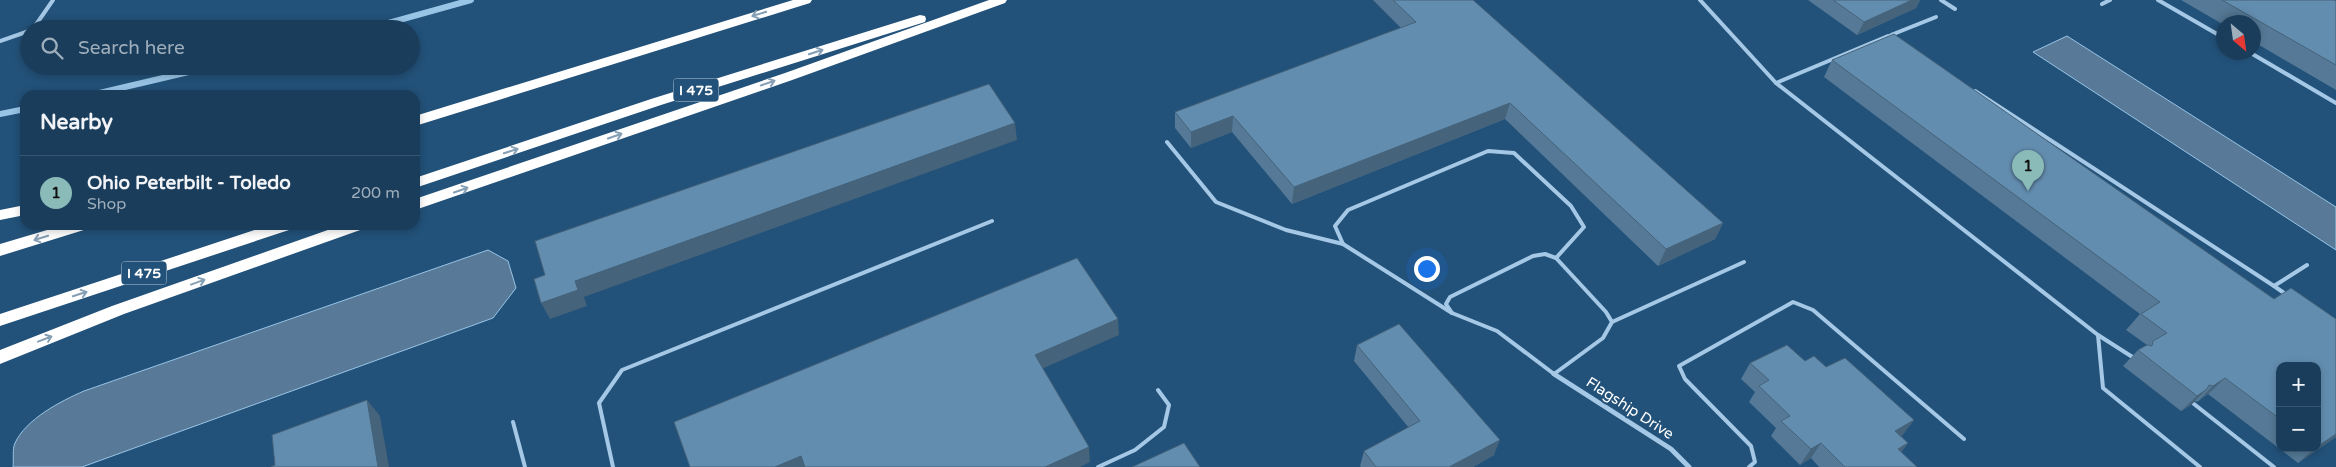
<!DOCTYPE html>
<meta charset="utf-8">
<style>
:root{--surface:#1a3d5b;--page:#274864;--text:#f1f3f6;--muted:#9faebb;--line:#385671;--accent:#8bbbb9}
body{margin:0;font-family:"Varela Round",sans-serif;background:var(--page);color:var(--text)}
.controls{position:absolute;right:15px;bottom:15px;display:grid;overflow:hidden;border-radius:10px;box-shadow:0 2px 8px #0003}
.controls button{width:45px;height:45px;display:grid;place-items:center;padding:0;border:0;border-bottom:1px solid var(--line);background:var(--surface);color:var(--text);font:25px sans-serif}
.compass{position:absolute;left:2216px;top:15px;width:45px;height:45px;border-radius:50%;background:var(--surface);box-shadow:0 2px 8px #0003;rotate:151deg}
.you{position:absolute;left:1426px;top:268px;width:18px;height:18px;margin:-12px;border:4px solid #fff;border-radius:50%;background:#1a73e8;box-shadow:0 0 0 8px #1a73e833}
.badge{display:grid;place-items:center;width:32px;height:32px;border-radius:50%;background:var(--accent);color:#111;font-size:16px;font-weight:700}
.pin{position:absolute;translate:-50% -41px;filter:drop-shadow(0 1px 2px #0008)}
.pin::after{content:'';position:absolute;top:26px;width:18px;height:15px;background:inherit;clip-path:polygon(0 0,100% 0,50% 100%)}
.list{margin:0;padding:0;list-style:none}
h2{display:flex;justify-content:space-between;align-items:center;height:65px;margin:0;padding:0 20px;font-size:21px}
h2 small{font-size:16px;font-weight:400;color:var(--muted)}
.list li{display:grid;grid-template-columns:32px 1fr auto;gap:15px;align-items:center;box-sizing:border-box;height:75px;padding:0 20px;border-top:1px solid var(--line)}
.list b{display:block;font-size:19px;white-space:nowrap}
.list p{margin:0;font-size:16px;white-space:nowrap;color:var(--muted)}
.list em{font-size:16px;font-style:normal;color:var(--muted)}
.icon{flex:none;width:28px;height:28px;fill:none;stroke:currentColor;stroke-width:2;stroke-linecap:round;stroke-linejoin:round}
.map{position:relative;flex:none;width:2336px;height:467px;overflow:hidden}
.search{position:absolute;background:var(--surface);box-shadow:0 2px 8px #0003;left:20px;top:20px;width:400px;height:55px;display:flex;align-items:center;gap:12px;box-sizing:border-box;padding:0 18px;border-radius:28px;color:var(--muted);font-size:19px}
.panel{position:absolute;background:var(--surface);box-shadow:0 2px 8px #0003;left:20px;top:90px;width:400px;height:140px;border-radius:15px}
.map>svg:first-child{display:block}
.water{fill:#587a98;stroke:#98c4e6}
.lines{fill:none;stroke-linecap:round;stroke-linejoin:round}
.stream{stroke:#98c4e6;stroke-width:6}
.service{stroke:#a4c8e5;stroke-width:4}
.minor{stroke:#a4c8e5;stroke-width:5}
.motorway{fill:#fff;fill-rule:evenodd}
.wall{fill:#557996;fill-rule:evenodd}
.shaded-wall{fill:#45637a}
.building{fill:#638daf;stroke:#45637a}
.oneway{stroke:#859fb5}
.labels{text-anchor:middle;stroke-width:4;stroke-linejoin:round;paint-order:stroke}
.shield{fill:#225179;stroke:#bdcbd7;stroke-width:1}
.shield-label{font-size:14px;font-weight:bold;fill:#fff}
.street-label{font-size:15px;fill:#fff;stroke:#225179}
</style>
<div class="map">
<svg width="2336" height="467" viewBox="0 0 2336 467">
<rect width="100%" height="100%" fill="#225179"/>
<g class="water">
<path d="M 2067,36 L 2336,207 L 2336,250 L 2033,52 Z"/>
<path d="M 488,250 L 508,261 L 516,288 L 493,318 L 82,467 L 13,467 C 14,460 12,449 15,443 C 26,419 61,401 84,391 Z"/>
</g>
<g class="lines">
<g class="stream">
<path d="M 367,29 L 471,0"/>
<path d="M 91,95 L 214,66"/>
<path d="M 0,114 L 25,109"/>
</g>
<g class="service">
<path d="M 1700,0 L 1776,83 L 2098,335 L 2103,388 L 2200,467"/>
<path d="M 1941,0 L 1955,9"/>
<path d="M 2158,0 L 2224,38"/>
<path d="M 2102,4 L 2110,0"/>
<path d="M 33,29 L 53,0"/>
<path d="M 1891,35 L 1936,17"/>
<path d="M 0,41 L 29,31"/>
<path d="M 2249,52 L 2336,103"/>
<path d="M 1776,83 L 1888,36"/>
<path d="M 1975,91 L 2274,286"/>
<path d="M 1167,142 L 1216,202 L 1286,230 L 1343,244"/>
<path d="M 1545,254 L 1556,258 L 1606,312 L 1612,322 L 1603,338 L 1554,374 L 1497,331 L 1452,313 L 1446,304 L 1450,297 L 1533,256 Z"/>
<path d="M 2287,295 L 2274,286 L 2307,265"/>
<path d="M 1452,313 L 1343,244 L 1335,226 L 1348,210 L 1488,151 L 1514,153 L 1571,206 L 1584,227 L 1556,258"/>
<path d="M 1612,322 L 1744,262"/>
<path d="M 2098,335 L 2134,358"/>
<path d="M 2194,404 L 2274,467"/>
<path d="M 513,422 L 525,467"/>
<path d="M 613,467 L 599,403 L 622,370 L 992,221"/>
<path d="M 1098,467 L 1135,450 L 1164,427 L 1169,405 L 1158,390"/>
<path d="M 1749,467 L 1755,462 L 1751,446 L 1685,379 L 1679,366 L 1793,302 L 1813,310 L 1964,439"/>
</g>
<path class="minor" d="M 1554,374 L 1671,449 L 1689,467"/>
<g class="motorway">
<path d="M 793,0 L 812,0 L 810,3 L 415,126 L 415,116 Z"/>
<path d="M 989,0 L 1007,0 L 1005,3 L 795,79 L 415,210 L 415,199 L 785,73 Z"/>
<path d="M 920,15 L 925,16 L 926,19 L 925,22 L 661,105 L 415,188 L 415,178 L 651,99 Z"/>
<path d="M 25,205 L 25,215 L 0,220 L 0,210 Z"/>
<path d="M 64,225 L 89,225 L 87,229 L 0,256 L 0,244 Z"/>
<path d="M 270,225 L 294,225 L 292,229 L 0,326 L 0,314 Z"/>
<path d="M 342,225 L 365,225 L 363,229 L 124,314 L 0,364 L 0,350 L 112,306 Z"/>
</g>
</g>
<g class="wall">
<path d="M 1373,0 L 1473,0 L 1723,223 L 1715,239 L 1658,266 L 1505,119 L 1292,204 L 1232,132 L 1191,148 L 1175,128 L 1175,112 L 1401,28 Z"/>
<path d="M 1808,0 L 1920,0 L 1916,8 L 1857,35 Z"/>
<path d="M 2181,0 L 2334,0 L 2336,1 L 2336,90 L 2254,42 L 2254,22 L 2224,22 L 2224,25 Z"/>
<path d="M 1832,60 L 2274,299 L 2336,319 L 2336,437 L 2298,463 L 2208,394 L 2197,402 L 2195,401 L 2191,405 L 2181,411 L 2123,366 L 2138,350 L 2147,345 L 2126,330 L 2140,314 L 1824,77 ZM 2280,366 L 2317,448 L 2280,448 Z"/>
<path d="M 1357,345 L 1494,455 L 1473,467 L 1361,467 L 1360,466 L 1364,451 L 1409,428 L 1354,361 Z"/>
<path d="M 1805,361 L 1826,367 L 1914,420 L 1901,436 L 1908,443 L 1901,452 L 1917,467 L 1819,467 L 1811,458 L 1800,465 L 1771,436 L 1776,428 L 1749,402 L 1755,392 L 1741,379 L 1750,363 Z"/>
</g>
<g class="shaded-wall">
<path d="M 1912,0 L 1920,0 L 1916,8 L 1857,35 L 1864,22 Z"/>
<path d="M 1510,103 L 1505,119 L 1292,204 L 1294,187 Z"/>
<path d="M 1233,116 L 1232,132 L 1191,148 L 1191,132 Z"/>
<path d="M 1015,123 L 1017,140 L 584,297 L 587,306 L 550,319 L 541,303 L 575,281 Z"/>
<path d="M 1723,223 L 1715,239 L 1658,266 L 1666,249 Z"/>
<path d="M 1118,319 L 1119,335 L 1037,371 L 1035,355 Z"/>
<path d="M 2225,378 L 2208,394 L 2197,402 L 2213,386 Z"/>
<path d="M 2207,389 L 2191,405 L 2181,411 L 2197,396 Z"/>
<path d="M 367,400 L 380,416 L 389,467 L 378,467 Z"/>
<path d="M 1914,420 L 1902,436 L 1883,447 L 1895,431 Z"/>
<path d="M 2336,434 L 2336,437 L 2298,463 L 2315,448 L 2317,448 L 2317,447 Z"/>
<path d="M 1500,440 L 1494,455 L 1473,467 L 1449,467 Z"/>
<path d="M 1821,443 L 1811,458 L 1800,465 L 1811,449 Z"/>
<path d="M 1908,443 L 1896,459 L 1898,449 Z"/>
<path d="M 1089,447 L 1090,462 L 1080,467 L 1045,467 Z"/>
<path d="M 801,456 L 805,467 L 775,467 Z"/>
</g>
<g class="building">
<path d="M 1393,0 L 1473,0 L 1723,223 L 1666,249 L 1510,103 L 1294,187 L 1233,116 L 1191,132 L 1175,112 L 1416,22 Z"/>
<path d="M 1833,0 L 1912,0 L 1864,22 Z"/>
<path d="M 2222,0 L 2334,0 L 2336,1 L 2336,65 Z"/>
<path d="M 1894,34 L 2274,299 L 2291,288 L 2336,319 L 2336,434 L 2317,447 L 2317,366 L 2280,366 L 2280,419 L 2225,378 L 2213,386 L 2209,385 L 2207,389 L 2197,396 L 2138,350 L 2147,345 L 2152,346 L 2153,341 L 2167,333 L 2141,314 L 2160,302 L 1832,60 Z"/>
<path d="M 989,84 L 1015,123 L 575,281 L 578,290 L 541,303 L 534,279 L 545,275 L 535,241 Z"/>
<path d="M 1077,258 L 1118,319 L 1035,355 L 1089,447 L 1045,467 L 805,467 L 801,456 L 775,467 L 690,467 L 674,422 Z"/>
<path d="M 1399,324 L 1500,440 L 1449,467 L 1376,467 L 1364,451 L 1420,421 L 1357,345 Z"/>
<path d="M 1787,345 L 1805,361 L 1814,356 L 1826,367 L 1845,358 L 1914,420 L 1895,431 L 1908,443 L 1898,449 L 1917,467 L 1845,467 L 1821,443 L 1811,449 L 1781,421 L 1790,416 L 1759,386 L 1769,380 L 1750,363 Z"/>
<path d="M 367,400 L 378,467 L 271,467 L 275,465 L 272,435 Z"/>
<path d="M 1184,443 L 1200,467 L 1132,467 Z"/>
</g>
<defs><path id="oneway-shaft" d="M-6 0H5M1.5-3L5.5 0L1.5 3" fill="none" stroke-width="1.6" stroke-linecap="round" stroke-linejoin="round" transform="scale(1.25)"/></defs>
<g class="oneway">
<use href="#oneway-shaft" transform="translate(759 14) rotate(163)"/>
<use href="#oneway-shaft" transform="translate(816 52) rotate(-18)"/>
<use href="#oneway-shaft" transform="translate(768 83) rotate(-19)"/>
<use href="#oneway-shaft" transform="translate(615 136) rotate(-19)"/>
<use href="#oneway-shaft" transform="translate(511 151) rotate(-18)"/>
<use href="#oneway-shaft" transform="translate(461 190) rotate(-19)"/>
<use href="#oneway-shaft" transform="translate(41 238) rotate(163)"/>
<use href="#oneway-shaft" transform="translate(198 282) rotate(-20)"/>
<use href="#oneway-shaft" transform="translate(80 294) rotate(-18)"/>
<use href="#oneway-shaft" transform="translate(45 339) rotate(-21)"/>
</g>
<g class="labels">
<g class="shield">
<rect x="673.5" y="78.5" width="45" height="23" rx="4"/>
<rect x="121.5" y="261.5" width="45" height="23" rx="4"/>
</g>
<g class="shield-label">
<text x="696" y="95">I 475</text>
<text x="144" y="278">I 475</text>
</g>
<g class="street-label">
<text transform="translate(1630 408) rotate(33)" y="5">Flagship Drive</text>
</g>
</g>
</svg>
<div class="controls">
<button>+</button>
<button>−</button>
</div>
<svg class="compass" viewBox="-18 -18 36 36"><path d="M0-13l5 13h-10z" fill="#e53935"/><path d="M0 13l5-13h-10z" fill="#9faebb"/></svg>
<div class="you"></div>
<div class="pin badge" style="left:2028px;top:191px">1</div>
<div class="search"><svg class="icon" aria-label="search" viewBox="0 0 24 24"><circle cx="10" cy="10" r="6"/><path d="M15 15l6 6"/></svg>Search here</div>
<section class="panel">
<h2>Nearby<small></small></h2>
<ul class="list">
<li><span class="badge">1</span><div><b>Ohio Peterbilt - Toledo</b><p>Shop</p></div><em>200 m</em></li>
</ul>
</section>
</div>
